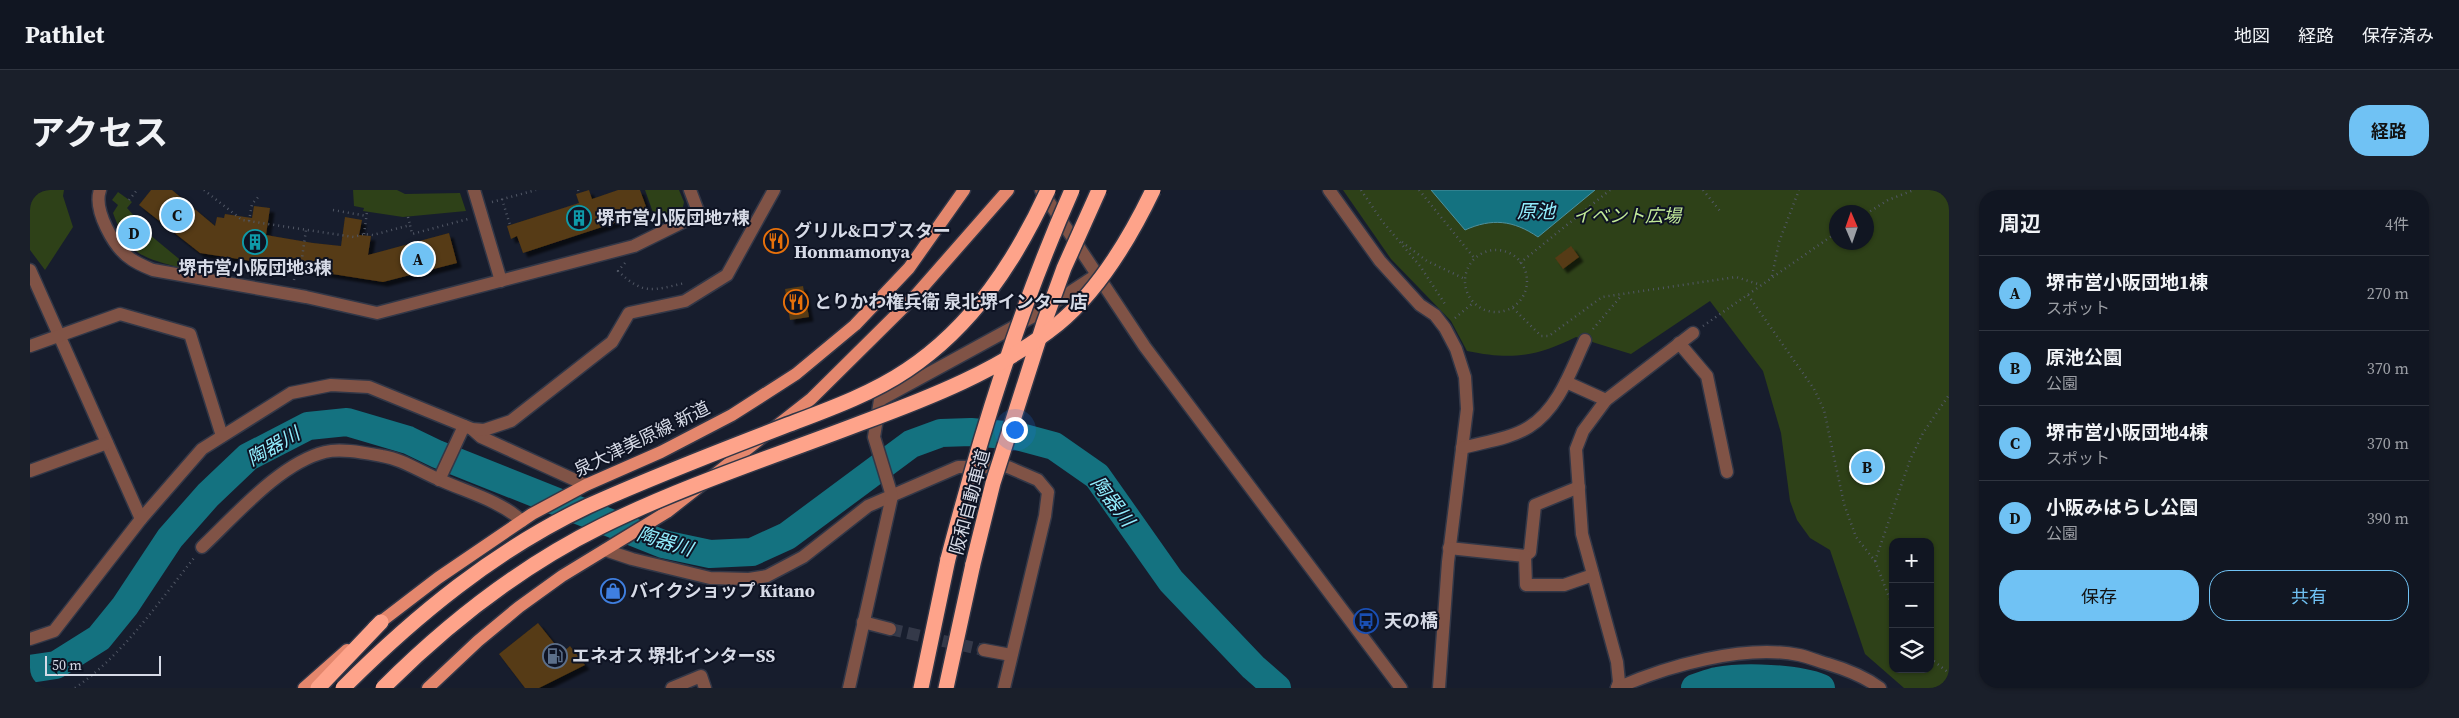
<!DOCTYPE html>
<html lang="ja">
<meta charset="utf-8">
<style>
:root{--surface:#111622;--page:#1a1f2a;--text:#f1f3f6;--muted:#9c9fa5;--line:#303540;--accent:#70c2f4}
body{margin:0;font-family:"Source Serif 4","Noto Sans JP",serif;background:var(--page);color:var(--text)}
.controls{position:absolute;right:15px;bottom:15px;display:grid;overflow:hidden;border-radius:10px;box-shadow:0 1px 4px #0004}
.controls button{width:45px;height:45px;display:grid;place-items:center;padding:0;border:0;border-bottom:1px solid var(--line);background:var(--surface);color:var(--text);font:25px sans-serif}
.compass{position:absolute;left:1799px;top:15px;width:45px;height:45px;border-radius:50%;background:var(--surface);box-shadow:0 1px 4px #0004;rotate:358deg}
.scale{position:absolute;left:15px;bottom:12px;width:116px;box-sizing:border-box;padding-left:5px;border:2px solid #d6dae6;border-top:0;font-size:14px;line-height:18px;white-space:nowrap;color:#d6dae6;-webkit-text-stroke:4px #0e1323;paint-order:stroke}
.you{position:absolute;left:984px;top:239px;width:18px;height:18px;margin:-12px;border:4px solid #fff;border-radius:50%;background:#1a73e8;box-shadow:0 0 0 8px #1a73e833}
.badge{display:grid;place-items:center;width:32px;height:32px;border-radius:50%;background:var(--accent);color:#111;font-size:16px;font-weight:700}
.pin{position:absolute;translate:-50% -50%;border:2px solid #fff;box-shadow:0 1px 5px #0006}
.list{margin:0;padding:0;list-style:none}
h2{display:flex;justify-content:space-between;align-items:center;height:65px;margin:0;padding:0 20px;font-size:21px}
h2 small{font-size:16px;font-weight:400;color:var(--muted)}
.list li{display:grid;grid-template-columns:32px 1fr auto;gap:15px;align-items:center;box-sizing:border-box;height:75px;padding:0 20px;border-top:1px solid var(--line)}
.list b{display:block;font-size:19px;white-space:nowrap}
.list p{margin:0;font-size:16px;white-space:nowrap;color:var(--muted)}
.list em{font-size:16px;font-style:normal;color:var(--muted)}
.actions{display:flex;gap:10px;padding:15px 20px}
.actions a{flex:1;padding:11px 0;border:1px solid var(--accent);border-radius:20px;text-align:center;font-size:18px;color:var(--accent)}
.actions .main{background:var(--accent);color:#111}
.icon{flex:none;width:28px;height:28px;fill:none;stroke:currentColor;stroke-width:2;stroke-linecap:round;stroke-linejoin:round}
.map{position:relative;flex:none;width:1919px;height:498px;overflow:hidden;border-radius:20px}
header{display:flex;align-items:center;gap:30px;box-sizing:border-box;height:70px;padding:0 25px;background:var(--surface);border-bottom:1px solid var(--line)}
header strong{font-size:24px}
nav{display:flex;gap:28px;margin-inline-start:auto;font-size:18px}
.intro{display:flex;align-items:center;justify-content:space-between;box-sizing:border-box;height:120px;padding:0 30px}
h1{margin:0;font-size:35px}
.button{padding:12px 22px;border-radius:20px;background:var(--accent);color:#111;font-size:18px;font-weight:700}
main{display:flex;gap:30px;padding:0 30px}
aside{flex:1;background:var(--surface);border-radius:20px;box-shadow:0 1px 4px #0004}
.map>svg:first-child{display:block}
.green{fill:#2e4118;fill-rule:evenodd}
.water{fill:#147280;stroke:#4e919f}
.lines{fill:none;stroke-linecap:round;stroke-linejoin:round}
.river{stroke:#147280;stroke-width:28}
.building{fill:#563a13;filter:url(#shadow)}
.minor-tunnel{stroke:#343949;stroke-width:12;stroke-dasharray:12 6;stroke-linecap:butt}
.minor-casing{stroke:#323747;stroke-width:15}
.major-casing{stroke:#323747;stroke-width:15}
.highway-casing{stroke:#323747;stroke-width:18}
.path{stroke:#525866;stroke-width:2.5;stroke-dasharray:1 4;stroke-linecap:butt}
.minor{stroke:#805346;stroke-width:12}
.major{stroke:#e4876d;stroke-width:12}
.highway{stroke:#fea38a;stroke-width:15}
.highway-bridge-casing{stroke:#323747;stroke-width:18;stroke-linecap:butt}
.highway-bridge{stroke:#fea38a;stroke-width:15}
.labels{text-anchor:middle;stroke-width:4;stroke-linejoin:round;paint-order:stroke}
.park-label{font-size:18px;font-style:italic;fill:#c1e998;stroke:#0e1323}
.poi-label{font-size:18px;font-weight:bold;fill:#d6dae6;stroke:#0e1323;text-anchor:start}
.street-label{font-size:18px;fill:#d6dae6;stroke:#0e1323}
.water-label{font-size:19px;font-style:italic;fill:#92eefe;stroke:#0e1323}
</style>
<header>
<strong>Pathlet</strong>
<nav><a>地図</a><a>経路</a><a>保存済み</a></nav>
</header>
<div class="intro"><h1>アクセス</h1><a class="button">経路</a></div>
<main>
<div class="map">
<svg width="1919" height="498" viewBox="0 0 1919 498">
<defs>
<filter id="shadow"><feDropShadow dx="4.5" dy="4.5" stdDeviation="1" flood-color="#0009"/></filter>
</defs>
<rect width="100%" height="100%" fill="#171d2d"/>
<g class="green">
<path d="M 0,0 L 34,0 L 33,6 L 43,37 L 15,80 L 0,60 Z"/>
<path d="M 323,0 L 367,0 L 375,4 L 430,3 L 436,21 L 373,27 L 333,21 L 334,18 L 324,16 Z"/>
<path d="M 615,0 L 649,0 L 654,12 L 652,22 L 627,34 Z"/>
<path d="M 1313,0 L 1919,0 L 1919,498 L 1874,498 L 1835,464 L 1800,360 L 1780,348 L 1767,330 L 1760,311 L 1751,243 L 1733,181 L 1680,111 L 1601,164 L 1546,147 C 1506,167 1481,170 1437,161 L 1421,131 L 1361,69 ZM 1806,22 L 1836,22 L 1836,52 L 1806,52 ZM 1863,352 L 1900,352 L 1900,479 L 1863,479 Z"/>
<path d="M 88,2 L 102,12 L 97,18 L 106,28 L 108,35 L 154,73 L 151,78 C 111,67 98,65 83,23 L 88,15 L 82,10 Z"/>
</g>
<path class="water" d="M 1401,0 L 1565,0 L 1508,47 C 1483,30 1462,28 1435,40 Z"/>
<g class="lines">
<g class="river">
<path d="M 0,479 L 26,475 L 69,448 L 95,416 L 140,348 L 178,305 L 218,267 L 278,236 L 317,232 L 378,250 L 407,264 L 633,354 L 680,364 L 722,362 L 757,346 L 881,254 L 911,243 L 941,242 L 987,246 L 1024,256 L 1067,286 L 1141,391 L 1223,477 L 1247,498"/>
<path d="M 1665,498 C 1672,496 1680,492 1687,491 C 1714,486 1767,488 1791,498"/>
</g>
</g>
<g class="building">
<path d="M 121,0 L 142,0 L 185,36 L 187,27 L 194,28 L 195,24 L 222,28 L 224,16 L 240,18 L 236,45 L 283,53 L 311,56 L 315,27 L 332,30 L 329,45 L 341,46 L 338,65 L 419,43 L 427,73 L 353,92 L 170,63 L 109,15 Z"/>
<path d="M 559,0 L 562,9 L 588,0 L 610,0 L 618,22 L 493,63 L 487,46 L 481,49 L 477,36 L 549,13 L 546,4 Z"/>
<path d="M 1541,56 L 1549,67 L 1533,79 L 1525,68 Z"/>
<path d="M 773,96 L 779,127 L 760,130 L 755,99 Z"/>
<path d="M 508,433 L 532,463 L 540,456 L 555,475 L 509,498 L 495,498 L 469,464 Z"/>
</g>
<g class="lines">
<path class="minor-tunnel" d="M 860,439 L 954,460"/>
<defs>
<g id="minor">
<path d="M 70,0 C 63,20 84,58 101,69 C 108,74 116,77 123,80 L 276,107 L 347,123 L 604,56 L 669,24 L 660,0"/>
<path d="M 444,0 L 471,91"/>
<path d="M 1011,0 L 1115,157 L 1371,498"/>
<path d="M 1299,0 L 1350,71 L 1390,115 L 1405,125 L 1415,138 L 1426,159 L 1435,187 L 1437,219 L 1418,372 L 1409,498"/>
<path d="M 0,80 L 111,329"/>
<path d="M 1649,153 L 1677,186 L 1697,282"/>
<path d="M 0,156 L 90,124 L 160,144 L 192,246"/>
<path d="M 1536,192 L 1576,210"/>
<path d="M 442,239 L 451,247 L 556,295"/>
<path d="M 1432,258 C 1453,252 1480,249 1499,237 C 1529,218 1541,180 1555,150"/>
<path d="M 0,281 L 77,253"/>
<path d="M 409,290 L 434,236"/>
<path d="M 172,357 C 205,326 250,273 295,262 C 311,258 335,263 352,266 C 372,269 389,281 408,289 C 436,302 469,310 492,331"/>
<path d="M 1419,358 L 1495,366 L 1500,362 L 1505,315 L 1549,297"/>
<path d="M 575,360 L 602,369 L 680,388 L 719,389 L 737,386 L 773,367 L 838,316 L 928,277 L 978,277 L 1008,290 L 1018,302 L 1015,326 L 974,498"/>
<path d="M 1495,366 L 1496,395 L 1534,395 L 1563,385"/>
<path d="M 833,432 L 860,439"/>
<path d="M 0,449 L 24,441 L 111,329 L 172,259 L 261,203 L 301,195 L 339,197 L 442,239 L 454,240 L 481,231 L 582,152 L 599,123 L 655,111 L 697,85 L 744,0"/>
<path d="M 954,460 L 981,465"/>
<path d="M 642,498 L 671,486 L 675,498"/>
<path d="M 819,498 L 862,306 L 844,247 L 850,210 L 1002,127 L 1068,84"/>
<path d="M 1587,498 L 1589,492 L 1587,472 L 1552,344 L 1546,259 L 1553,241 L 1576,210 L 1663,143"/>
<path d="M 1587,498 C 1637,476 1714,454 1769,465 C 1778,467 1788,471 1798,474 C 1815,479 1835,487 1850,498"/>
</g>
<g id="major">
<path d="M 344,437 L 408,388 L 502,324 L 556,295 L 631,262 L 702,225 L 766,184 L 825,135 L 879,78 L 934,0"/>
<path d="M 274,498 L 317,460"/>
<path d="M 398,498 L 448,451 L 489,417 L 532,386 L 637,322 L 781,209 L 885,106 L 978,0"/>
</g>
<g id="highway">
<path d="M 288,498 L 351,432"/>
<path d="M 891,498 L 918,369"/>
<path d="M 916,498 L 943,374"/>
</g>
</defs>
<use href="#minor" class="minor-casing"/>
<use href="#major" class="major-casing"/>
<use href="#highway" class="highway-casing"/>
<g class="path">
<path d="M 174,0 L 212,30 L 324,47 L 334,44 L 343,45 L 380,35 L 382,44 L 438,29"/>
<path d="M 548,0 L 549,3"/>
<path d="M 1331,0 L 1352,31 L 1390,76 L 1415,114"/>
<path d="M 1389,0 L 1445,69"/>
<path d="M 1673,0 L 1690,21"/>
<path d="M 472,9 L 480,35"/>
<path d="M 99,10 L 107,0"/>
<path d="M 462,12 L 506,0"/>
<path d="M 303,20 L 337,26"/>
<path d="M 1836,24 L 1858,10 L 1884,0"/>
<path d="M 378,27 L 380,35"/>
<path d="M 219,31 L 222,14 L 230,5"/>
<path d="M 334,44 L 337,22"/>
<path d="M 1372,52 L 1397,71 L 1435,89"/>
<circle cx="1466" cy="91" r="31"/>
<path d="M 595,73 L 588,81 C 614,106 623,100 655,93"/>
<path d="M 1490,73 L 1580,0"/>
<path d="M 1742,86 L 1749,52 L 1769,0"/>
<path d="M 264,90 L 266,74 L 271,75 L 276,40"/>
<path d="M 1718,105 L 1784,199 L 1794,220 L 1814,314 L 1826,347 L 1845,371 L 1863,417"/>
<path d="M 1483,118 L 1511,146 L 1519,146 L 1572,107 L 1706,87 L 1731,95"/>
<path d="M 1425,128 L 1443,113"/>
<path d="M 1673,136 L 1806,43"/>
<path d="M 1563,139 L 1592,105"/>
<path d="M 1845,371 L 1880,270 L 1893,243 L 1919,205"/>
<path d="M 1900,468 L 1919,483"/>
<path d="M 45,498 C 94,464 127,414 164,368"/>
</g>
<use href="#minor" class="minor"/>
<use href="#major" class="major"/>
<use href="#highway" class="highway"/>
<defs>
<g id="highway-bridge">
<path d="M 918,369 C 951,243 989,120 1042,0"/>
<path d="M 943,374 L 963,293 L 1014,133 L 1034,78 L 1069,0"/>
<path d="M 313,498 C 385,426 465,360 558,316 C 622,287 687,262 752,237 C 794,221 840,205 877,180 C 943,136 986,70 1018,0"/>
<path d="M 353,498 C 418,433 489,377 572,336 C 655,295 745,266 831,233 C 899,208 971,180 1028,134 C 1069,100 1100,48 1123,0"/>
</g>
</defs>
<use href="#highway-bridge" class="highway-bridge-casing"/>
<use href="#highway-bridge" class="highway-bridge"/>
</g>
<defs>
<symbol id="building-ring" viewBox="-11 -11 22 22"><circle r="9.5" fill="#0e1323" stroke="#0f9aa8" stroke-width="1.5"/><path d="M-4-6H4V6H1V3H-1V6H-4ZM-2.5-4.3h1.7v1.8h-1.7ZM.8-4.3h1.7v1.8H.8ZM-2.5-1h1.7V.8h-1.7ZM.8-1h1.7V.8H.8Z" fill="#0f9aa8"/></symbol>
<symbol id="restaurant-ring" viewBox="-11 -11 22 22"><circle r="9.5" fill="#0e1323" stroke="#e8710a" stroke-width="1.5"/><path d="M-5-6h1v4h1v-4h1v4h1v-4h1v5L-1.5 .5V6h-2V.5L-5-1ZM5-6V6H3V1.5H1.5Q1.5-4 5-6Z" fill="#e8710a"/></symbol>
<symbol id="shop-ring" viewBox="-11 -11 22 22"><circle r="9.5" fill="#0e1323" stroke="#3f7fe0" stroke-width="1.5"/><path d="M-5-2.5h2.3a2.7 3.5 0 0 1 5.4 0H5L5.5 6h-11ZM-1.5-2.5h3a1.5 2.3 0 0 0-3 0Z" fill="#3f7fe0"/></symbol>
<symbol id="bus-ring" viewBox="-11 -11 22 22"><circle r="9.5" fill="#0e1323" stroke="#1a4fb4" stroke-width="1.5"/><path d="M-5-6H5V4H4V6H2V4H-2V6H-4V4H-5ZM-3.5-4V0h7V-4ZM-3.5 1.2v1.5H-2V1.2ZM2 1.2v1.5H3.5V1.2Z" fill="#1a4fb4"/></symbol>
<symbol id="fuel-ring" viewBox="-11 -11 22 22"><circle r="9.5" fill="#0e1323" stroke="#5c6f8a" stroke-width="1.5"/><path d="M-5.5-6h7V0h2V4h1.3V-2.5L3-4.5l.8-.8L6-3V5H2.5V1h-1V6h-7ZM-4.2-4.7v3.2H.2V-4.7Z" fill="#5c6f8a"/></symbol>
</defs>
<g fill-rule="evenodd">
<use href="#building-ring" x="535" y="14" width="28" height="28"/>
<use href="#restaurant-ring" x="732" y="37" width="28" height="28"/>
<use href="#building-ring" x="211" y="38" width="28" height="28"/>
<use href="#restaurant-ring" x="752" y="98" width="28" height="28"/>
<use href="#shop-ring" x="569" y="387" width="28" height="28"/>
<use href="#bus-ring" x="1322" y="417" width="28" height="28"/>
<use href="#fuel-ring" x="511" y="452" width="28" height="28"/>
</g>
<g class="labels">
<g class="park-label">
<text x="1597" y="32">イベント広場</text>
</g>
<g class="poi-label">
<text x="566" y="34">堺市営小阪団地7棟</text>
<text x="764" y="47">グリル&amp;ロブスター<tspan x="764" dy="21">Honmamonya</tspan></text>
<text x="225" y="84" text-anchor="middle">堺市営小阪団地3棟</text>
<text x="784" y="118">とりかわ権兵衛 泉北堺インター店</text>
<text x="600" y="407">バイクショップ Kitano</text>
<text x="1354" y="437">天の橋</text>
<text x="542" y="472">エネオス 堺北インターSS</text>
</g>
<g class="street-label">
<text transform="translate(612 249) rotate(-26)" y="6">泉大津美原線 新道</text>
<text transform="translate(940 312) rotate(-75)" y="6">阪和自動車道</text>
</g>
<g class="water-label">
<text x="1506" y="28">原池</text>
<text transform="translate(243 256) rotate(-30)" y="7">陶器川</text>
<text transform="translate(1083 311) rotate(53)" y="7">陶器川</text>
<text transform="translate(635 351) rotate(17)" y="7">陶器川</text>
</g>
</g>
</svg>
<div class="controls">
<button>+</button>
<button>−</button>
<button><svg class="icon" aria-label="layers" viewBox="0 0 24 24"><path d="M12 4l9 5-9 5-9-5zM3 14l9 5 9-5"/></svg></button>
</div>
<svg class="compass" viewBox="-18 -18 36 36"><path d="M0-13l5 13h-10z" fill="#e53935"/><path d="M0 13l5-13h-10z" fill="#9c9fa5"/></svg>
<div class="scale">50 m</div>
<div class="you"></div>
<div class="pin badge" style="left:388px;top:69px">A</div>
<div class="pin badge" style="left:1837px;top:277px">B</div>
<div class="pin badge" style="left:147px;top:25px">C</div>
<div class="pin badge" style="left:104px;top:43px">D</div>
</div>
<aside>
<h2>周辺<small>4件</small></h2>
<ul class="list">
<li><span class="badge">A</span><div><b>堺市営小阪団地1棟</b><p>スポット</p></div><em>270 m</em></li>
<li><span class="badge">B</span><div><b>原池公園</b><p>公園</p></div><em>370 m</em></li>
<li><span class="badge">C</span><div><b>堺市営小阪団地4棟</b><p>スポット</p></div><em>370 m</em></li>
<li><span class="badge">D</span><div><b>小阪みはらし公園</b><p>公園</p></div><em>390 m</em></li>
</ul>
<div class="actions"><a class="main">保存</a><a>共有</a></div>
</aside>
</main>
